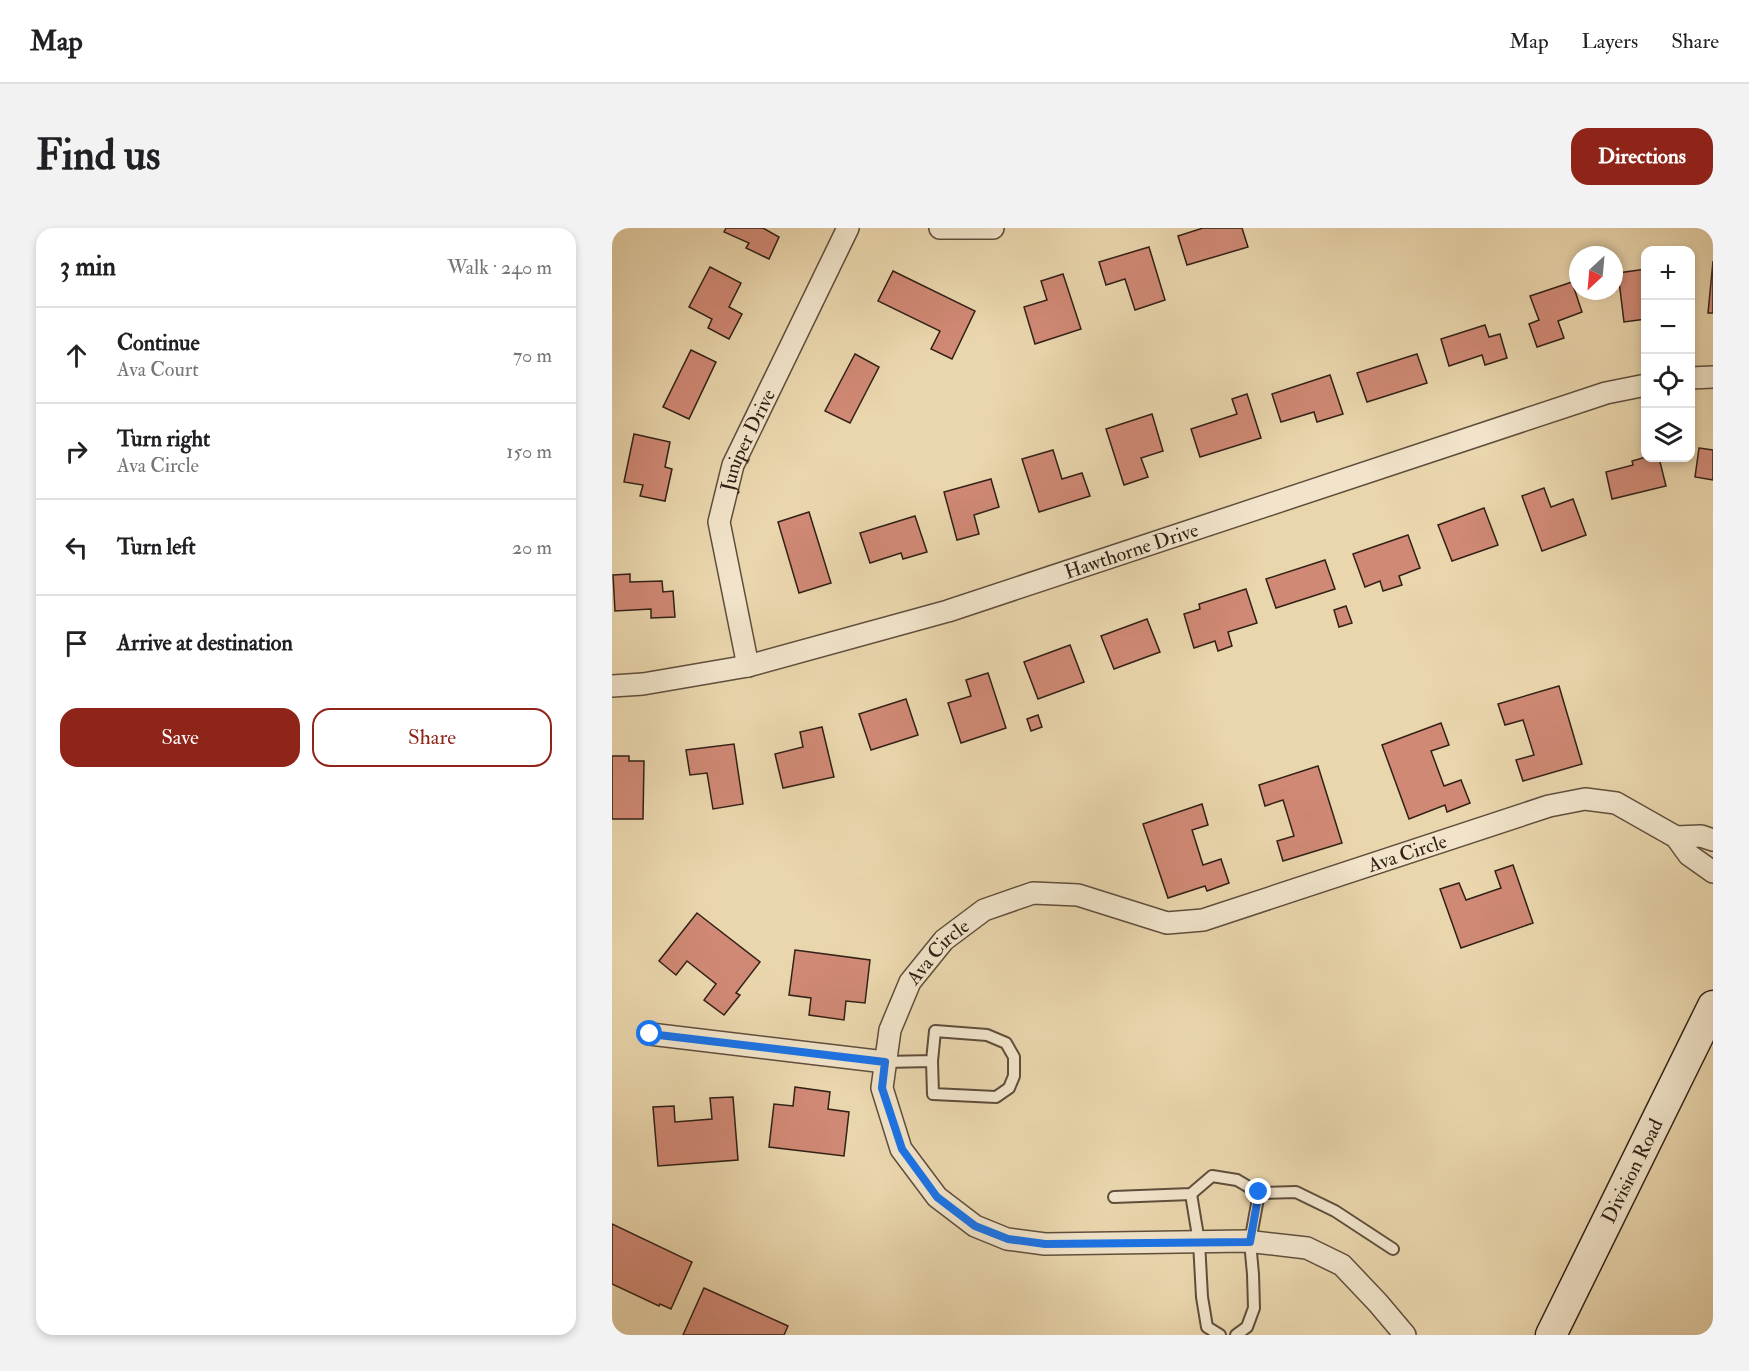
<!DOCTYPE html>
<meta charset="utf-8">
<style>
:root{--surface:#fff;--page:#f2f2f2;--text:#202124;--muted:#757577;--line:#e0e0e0;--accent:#8f2418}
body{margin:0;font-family:"IM FELL Double Pica",serif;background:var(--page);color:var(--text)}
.controls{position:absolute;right:18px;top:18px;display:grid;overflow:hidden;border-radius:12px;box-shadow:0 3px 9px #0003}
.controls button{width:54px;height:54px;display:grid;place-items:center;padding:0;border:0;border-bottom:2px solid var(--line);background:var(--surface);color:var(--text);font:30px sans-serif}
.compass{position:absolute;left:957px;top:18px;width:54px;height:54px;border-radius:50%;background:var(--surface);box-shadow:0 3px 9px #0003;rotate:206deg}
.stop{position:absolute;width:18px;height:18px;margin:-14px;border:4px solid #1a73e8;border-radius:50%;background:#fff}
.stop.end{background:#1a73e8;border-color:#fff;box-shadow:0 2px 6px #0008}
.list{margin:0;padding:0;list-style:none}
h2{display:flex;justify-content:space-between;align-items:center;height:78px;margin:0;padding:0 24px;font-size:26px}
h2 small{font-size:20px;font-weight:400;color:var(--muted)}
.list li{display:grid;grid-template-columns:39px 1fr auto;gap:18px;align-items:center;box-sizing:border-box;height:96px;padding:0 24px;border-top:2px solid var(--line)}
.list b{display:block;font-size:22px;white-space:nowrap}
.list p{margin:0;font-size:20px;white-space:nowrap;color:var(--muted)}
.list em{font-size:20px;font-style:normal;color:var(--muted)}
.actions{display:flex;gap:12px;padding:18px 24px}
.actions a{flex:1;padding:14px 0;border:2px solid var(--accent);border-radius:18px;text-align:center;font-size:21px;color:var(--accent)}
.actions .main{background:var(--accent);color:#fff}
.icon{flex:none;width:33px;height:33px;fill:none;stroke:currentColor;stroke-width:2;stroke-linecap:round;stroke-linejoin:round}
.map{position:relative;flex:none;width:1101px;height:1107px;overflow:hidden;border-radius:18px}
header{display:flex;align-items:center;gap:36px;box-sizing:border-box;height:84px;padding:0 30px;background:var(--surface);border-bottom:2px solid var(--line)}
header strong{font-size:28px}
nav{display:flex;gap:33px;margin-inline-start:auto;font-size:21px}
.intro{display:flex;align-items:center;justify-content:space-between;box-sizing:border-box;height:144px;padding:0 36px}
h1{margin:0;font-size:42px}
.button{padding:15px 27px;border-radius:18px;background:var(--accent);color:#fff;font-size:21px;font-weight:700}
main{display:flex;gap:36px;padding:0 36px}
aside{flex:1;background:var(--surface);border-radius:18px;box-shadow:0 3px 9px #0003}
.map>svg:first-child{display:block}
.building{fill:#d08975;stroke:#312116;stroke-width:1.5}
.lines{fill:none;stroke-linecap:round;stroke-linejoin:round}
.lane-casing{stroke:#5f4e3c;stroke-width:14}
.street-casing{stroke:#5f4e3c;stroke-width:24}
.secondary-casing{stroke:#312116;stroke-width:33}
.lane{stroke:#f1e4ca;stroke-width:10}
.street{stroke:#f1e4ca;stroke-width:21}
.secondary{stroke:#f1e4ca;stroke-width:30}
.route{stroke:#1a73e8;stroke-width:8}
.labels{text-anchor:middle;stroke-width:4.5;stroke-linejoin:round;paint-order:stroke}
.street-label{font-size:20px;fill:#312116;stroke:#f1e4ca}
</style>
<header>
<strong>Map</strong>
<nav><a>Map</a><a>Layers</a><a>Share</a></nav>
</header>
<div class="intro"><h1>Find us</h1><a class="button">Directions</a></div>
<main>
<aside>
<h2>3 min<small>Walk · 240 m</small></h2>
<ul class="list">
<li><svg class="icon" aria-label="ahead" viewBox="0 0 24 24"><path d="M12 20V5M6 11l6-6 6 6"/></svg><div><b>Continue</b><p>Ava Court</p></div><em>70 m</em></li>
<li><svg class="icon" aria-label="right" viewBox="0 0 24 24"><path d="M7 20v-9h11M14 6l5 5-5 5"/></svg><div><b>Turn right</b><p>Ava Circle</p></div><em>150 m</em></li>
<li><svg class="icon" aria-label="left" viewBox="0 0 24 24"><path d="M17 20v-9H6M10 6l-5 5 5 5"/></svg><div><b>Turn left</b></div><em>20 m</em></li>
<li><svg class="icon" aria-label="arrive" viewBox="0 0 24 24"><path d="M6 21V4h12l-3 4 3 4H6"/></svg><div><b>Arrive at destination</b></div></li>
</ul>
<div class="actions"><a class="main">Save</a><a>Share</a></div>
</aside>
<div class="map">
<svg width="1101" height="1107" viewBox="0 0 1101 1107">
<rect width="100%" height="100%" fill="#ead6ad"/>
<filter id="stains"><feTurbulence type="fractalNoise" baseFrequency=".00333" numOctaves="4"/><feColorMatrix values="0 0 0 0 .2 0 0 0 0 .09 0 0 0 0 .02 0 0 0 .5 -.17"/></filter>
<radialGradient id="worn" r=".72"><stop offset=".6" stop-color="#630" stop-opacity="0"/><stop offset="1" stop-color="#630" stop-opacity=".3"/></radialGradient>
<g class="building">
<path d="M 114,0 L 151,0 L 167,9 L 157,31 L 134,20 L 137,15 L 112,4 Z"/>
<path d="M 591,0 L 630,0 L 636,19 L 575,37 L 566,8 Z"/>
<path d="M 537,19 L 553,72 L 523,82 L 513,51 L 494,57 L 487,34 Z"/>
<path d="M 1101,33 L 1101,85 L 1096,85 Z"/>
<path d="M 98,39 L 129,55 L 117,79 L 130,86 L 117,111 L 96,100 L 100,91 L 77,79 Z"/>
<path d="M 1034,41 L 1034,91 L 1012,94 L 1006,45 Z"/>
<path d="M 281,43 L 363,83 L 340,131 L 319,121 L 328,103 L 266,73 Z"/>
<path d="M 451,46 L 469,101 L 423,116 L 412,79 L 435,72 L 429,53 Z"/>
<path d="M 960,54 L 970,84 L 946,93 L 952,110 L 925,119 L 917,96 L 927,92 L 918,68 Z"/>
<path d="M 873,97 L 877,109 L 888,106 L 895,130 L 873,137 L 870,127 L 837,138 L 829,111 Z"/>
<path d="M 79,122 L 104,134 L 77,191 L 51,179 Z"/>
<path d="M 243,126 L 267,139 L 238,195 L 213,183 Z"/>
<path d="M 805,126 L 815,155 L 755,174 L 745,145 Z"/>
<path d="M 718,147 L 731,186 L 705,194 L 702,184 L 669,194 L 660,166 Z"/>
<path d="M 635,166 L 649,210 L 588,229 L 579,201 L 625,186 L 620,171 Z"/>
<path d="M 540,186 L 551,223 L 529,230 L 536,249 L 512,257 L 494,201 Z"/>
<path d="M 22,206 L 58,214 L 53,239 L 60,241 L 53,273 L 28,268 L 31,257 L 12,254 Z"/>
<path d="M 1087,220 L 1101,222 L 1101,252 L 1083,249 Z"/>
<path d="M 441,222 L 450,251 L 470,245 L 478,268 L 427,284 L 410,231 Z"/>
<path d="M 1034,229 L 1047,230 L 1054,258 L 1000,271 L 994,244 L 1021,237 L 1020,233 Z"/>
<path d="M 379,251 L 387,279 L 362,287 L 367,306 L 345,312 L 332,264 Z"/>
<path d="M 932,260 L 939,279 L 961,271 L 974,307 L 930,323 L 910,268 Z"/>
<path d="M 872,280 L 886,317 L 840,333 L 826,297 Z"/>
<path d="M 197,284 L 219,355 L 187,365 L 166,294 Z"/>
<path d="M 303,288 L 315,324 L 291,331 L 289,325 L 258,335 L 248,305 Z"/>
<path d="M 796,307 L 808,340 L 787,348 L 790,357 L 771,363 L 768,353 L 753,359 L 741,326 Z"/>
<path d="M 713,332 L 723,361 L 664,380 L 654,351 Z"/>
<path d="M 18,346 L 18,354 L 50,353 L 51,364 L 61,363 L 63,389 L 39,390 L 39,381 L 3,383 L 1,347 Z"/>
<path d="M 634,361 L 645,395 L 616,404 L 620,418 L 606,423 L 603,413 L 582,420 L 572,386 L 588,381 L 587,376 Z"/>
<path d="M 734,378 L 740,395 L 727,399 L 722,382 Z"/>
<path d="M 535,391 L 548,424 L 502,441 L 489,408 Z"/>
<path d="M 458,417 L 472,454 L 426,471 L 412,434 Z"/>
<path d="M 376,445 L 394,500 L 349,515 L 336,475 L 359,468 L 354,452 Z"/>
<path d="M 947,458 L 970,536 L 911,553 L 904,532 L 922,527 L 911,492 L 893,497 L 886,476 Z"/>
<path d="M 294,471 L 306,507 L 259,522 L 247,486 Z"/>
<path d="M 426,487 L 430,499 L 419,503 L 415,491 Z"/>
<path d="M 829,495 L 837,517 L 819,523 L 832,558 L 849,552 L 858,575 L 835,584 L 833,577 L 797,591 L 770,517 Z"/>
<path d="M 210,499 L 222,549 L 171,560 L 163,526 L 191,519 L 188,504 Z"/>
<path d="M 122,516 L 131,576 L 101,581 L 95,545 L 78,547 L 74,522 Z"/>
<path d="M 0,528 L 17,528 L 17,533 L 32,533 L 31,591 L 0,591 Z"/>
<path d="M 706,538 L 730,615 L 671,633 L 665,613 L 682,608 L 671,572 L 653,578 L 647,557 Z"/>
<path d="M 590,576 L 596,597 L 580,602 L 591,637 L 609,631 L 617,655 L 595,663 L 593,658 L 556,670 L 531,596 Z"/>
<path d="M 901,637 L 921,695 L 849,720 L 828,661 L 847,655 L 854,672 L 889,660 L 883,643 Z"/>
<path d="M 85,685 L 148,734 L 124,765 L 128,767 L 112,787 L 92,772 L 104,756 L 75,733 L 64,747 L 47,733 Z"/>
<path d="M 183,722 L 258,732 L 253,775 L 234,773 L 232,792 L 197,787 L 199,770 L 177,767 Z"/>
<path d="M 183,859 L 218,864 L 216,881 L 237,884 L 232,928 L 157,919 L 162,876 L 181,878 Z"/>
<path d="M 121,869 L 126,932 L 46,938 L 41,879 L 62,878 L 63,894 L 100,891 L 98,870 Z"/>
<path d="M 0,996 L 80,1034 L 59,1081 L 48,1076 L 47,1078 L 0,1056 Z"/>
<path d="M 92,1060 L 176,1098 L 172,1107 L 71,1107 Z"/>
</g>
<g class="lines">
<defs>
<g id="lane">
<path d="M 273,834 L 320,833 L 321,866 L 384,869 L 397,860 L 402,848 L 402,829 L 394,815 L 375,807 L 323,803 L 320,833"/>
<path d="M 579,966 L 587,1014 L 590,1069 L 595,1099 L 608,1107"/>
<path d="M 502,969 L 579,966 L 600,948 L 625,952 L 647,965 L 684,964 L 723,983 L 781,1021"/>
<path d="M 624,1107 L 635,1099 L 642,1080 L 641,1046 L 638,1014 L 647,965"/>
</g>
<g id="street">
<path d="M 328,0 L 381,0"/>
<path d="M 1078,150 L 1101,149"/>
<path id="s1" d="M 136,438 L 107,294 L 121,237 L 236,0"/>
<path id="s2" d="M 0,458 L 31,456 L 136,438 L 336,383 L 994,165 L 1034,157"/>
<path d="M 1064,609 L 1089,608 L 1101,612"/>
<path d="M 38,806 L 273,834"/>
<path id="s3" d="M 793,1107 L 766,1075 L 730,1037 L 695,1020 L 634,1013 L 433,1016 L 395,1011 L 363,998 L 325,969 L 289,921 L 270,860 L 278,802 L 298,754 L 332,712 L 372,682 L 421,665 L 466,667 L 555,695 L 591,692 L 937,578 L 973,571 L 1004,575 L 1064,609 L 1077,627 L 1101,644"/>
</g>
<g id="secondary">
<path id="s4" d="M 939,1107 L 1101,778"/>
</g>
</defs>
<use href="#lane" class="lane-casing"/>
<use href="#street" class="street-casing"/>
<use href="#secondary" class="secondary-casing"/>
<use href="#lane" class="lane"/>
<use href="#street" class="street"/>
<use href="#secondary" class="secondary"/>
</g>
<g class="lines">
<path class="route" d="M 38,806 L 273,834 L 270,860 L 290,921 L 325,969 L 363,998 L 396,1011 L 433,1016 L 638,1014 L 647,964"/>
</g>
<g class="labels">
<g class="street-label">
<text dy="7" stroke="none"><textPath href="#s1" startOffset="234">Juniper Drive</textPath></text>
<text dy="7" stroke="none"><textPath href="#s2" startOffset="538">Hawthorne Drive</textPath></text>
<text dy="7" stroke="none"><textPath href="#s3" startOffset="1296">Ava Circle</textPath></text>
<text dy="7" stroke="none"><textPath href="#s3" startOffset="792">Ava Circle</textPath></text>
<text dy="7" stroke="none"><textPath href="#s4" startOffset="183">Division Road</textPath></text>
</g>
</g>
<rect width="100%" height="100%" filter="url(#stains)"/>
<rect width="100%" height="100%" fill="url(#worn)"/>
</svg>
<div class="controls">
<button>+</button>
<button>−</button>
<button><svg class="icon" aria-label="locate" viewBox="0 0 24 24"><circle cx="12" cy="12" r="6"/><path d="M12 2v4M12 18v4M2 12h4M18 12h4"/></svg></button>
<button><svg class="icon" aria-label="layers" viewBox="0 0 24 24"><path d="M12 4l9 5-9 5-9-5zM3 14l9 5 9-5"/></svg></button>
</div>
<svg class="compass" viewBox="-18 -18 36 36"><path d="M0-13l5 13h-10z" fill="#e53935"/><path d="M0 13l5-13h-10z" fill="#757577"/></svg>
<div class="stop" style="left:38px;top:806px"></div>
<div class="stop end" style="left:647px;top:964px"></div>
</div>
</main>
